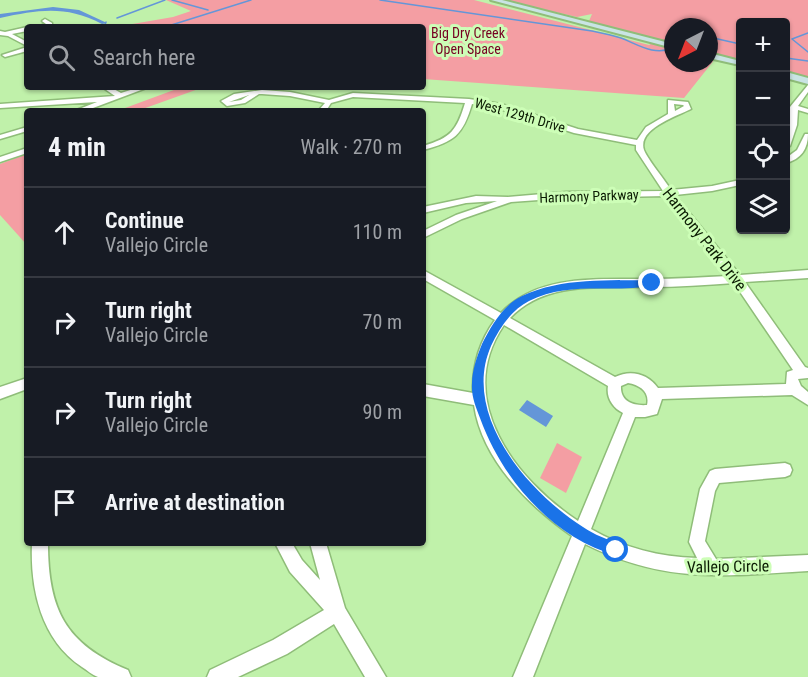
<!DOCTYPE html>
<meta charset="utf-8">
<style>
:root{--surface:#171b24;--page:#20242c;--text:#f1f3f6;--muted:#9ea1a6;--line:#363941}
body{margin:0;font-family:"Roboto Condensed",sans-serif;background:var(--page);color:var(--text)}
.controls{position:absolute;right:18px;top:18px;display:grid;overflow:hidden;border-radius:6px;box-shadow:0 2px 4px #0004}
.controls button{width:54px;height:54px;display:grid;place-items:center;padding:0;border:0;border-bottom:2px solid var(--line);background:var(--surface);color:var(--text);font:30px sans-serif}
.compass{position:absolute;left:664px;top:18px;width:54px;height:54px;border-radius:50%;background:var(--surface);box-shadow:0 2px 4px #0004;rotate:222deg}
.stop{position:absolute;width:18px;height:18px;margin:-14px;border:4px solid #1a73e8;border-radius:50%;background:#fff}
.stop.end{background:#1a73e8;border-color:#fff;box-shadow:0 2px 6px #0008}
.list{margin:0;padding:0;list-style:none}
h2{display:flex;justify-content:space-between;align-items:center;height:78px;margin:0;padding:0 24px;font-size:26px}
h2 small{font-size:20px;font-weight:400;color:var(--muted)}
.list li{display:grid;grid-template-columns:39px 1fr auto;gap:18px;align-items:center;box-sizing:border-box;height:90px;padding:0 24px;border-top:2px solid var(--line)}
.list b{display:block;font-size:22px;white-space:nowrap}
.list p{margin:0;font-size:20px;white-space:nowrap;color:var(--muted)}
.list em{font-size:20px;font-style:normal;color:var(--muted)}
.icon{flex:none;width:33px;height:33px;fill:none;stroke:currentColor;stroke-width:2;stroke-linecap:round;stroke-linejoin:round}
.map{position:relative;flex:none;width:808px;height:677px;overflow:hidden}
.search{position:absolute;background:var(--surface);box-shadow:0 2px 4px #0004;left:24px;top:24px;width:402px;height:66px;display:flex;align-items:center;gap:15px;box-sizing:border-box;padding:0 21px;border-radius:6px;color:var(--muted);font-size:22px}
.panel{position:absolute;background:var(--surface);box-shadow:0 2px 4px #0004;left:24px;top:108px;width:402px;height:438px;border-radius:6px}
.map>svg:first-child{display:block}
.green{fill:#f49ea3}
.water{fill:#6496d8}
.lines{fill:none;stroke-linecap:round;stroke-linejoin:round}
.stream{stroke:#6496d8;stroke-width:1.5}
.canal{fill:#6496d8;fill-rule:evenodd}
.street-casing{stroke:#8fbd79;stroke-width:3}
.secondary-casing{stroke:#8fbd79;stroke-width:4}
.street{fill:#fff;fill-rule:evenodd}
.secondary{fill:#c9e4e4;fill-rule:evenodd}
.route{fill:#1a73e8}
.labels{text-anchor:middle;stroke-width:6;stroke-linejoin:round;paint-order:stroke}
.far-park-label{font-size:14px;fill:#750021;stroke:#cdfeb7}
.far-street-label{font-size:14px;fill:#0b1c03;stroke:#cdfeb7}
.street-label{font-size:16px;fill:#0b1c03;stroke:#cdfeb7}
</style>
<div class="map">
<svg width="808" height="677" viewBox="0 0 808 677">
<rect width="100%" height="100%" fill="#c0f1aa"/>
<g class="green">
<path d="M 166,0 L 474,0 L 649,45 L 652,43 L 673,48 L 673,63 L 709,63 L 709,58 L 715,59 L 684,98 L 423,79 L 423,27 L 115,27 L 173,17 L 191,11 Z"/>
<path d="M 502,0 L 808,0 L 808,79 L 786,73 L 786,22 L 740,22 L 740,61 L 709,53 L 709,27 L 673,27 L 673,43 L 589,21 L 592,14 L 577,17 Z"/>
<path d="M 182,87 L 204,87 L 137,111 L 117,111 Z"/>
<path d="M 27,154 L 27,245 L 0,215 L 0,164 Z"/>
<path d="M 557,443 L 582,457 L 566,493 L 540,478 Z"/>
</g>
<path class="water" d="M 527,400 L 553,416 L 546,427 L 519,410 Z"/>
<g class="lines">
<g class="stream">
<path d="M 172,0 L 208,10"/>
<path d="M 380,0 L 592,31 C 602,33 612,35 621,38 C 639,45 654,56 673,48"/>
<path d="M 117,18 L 165,0"/>
<path d="M 104,27 L 106,22"/>
<path d="M 165,27 L 251,0"/>
<path d="M 808,33 L 792,39 L 808,52"/>
<path d="M 709,37 L 740,44"/>
<path d="M 786,58 L 808,61"/>
</g>
<path class="canal" d="M 53,7 L 79,10 L 107,23 L 102,24 C 65,5 39,10 0,18 L 0,14 Z"/>
<defs>
<g id="street">
<path d="M 45,19 L 52,23 L 52,25 L 36,27 L 46,24 L 42,21 Z"/>
<path d="M 27,27 L 27,31 L 12,34 L 27,42 L 27,46 L 8,36 L 0,35 L 0,31 L 5,32 Z"/>
<path d="M 27,47 L 27,51 L 5,57 L 2,55 Z"/>
<path d="M 808,85 L 808,92 L 798,106 L 808,109 L 808,113 L 798,110 L 797,125 L 790,146 L 786,148 L 790,107 Z"/>
<path d="M 102,87 L 110,87 L 121,93 L 140,87 L 149,87 L 85,111 L 74,111 L 97,102 L 0,108 L 0,104 L 115,96 Z"/>
<path d="M 262,90 L 290,92 L 329,100 L 353,93 L 469,99 L 501,104 L 578,129 L 637,140 L 646,127 L 668,114 L 668,100 L 688,102 L 691,109 C 677,116 637,129 644,150 C 648,160 665,180 671,190 L 712,186 L 740,180 L 740,185 L 712,191 L 675,195 L 740,275 L 808,270 L 808,278 L 745,282 L 805,367 L 808,368 L 808,378 L 798,379 L 801,386 L 808,392 L 808,405 L 792,395 L 662,399 L 657,414 L 645,417 L 635,417 L 591,529 C 624,548 660,557 697,558 L 689,542 L 700,489 L 710,471 L 715,469 L 785,463 L 790,465 L 792,470 L 790,475 L 785,477 L 719,483 L 715,491 L 705,541 L 716,559 L 808,555 L 808,571 C 722,576 665,584 585,544 L 533,677 L 513,677 L 572,536 C 529,506 482,460 474,405 L 423,396 L 423,384 L 473,393 C 472,367 479,342 495,320 L 423,279 L 423,270 L 501,313 C 539,273 599,280 650,279 C 676,279 702,277 728,276 L 666,196 L 566,198 L 511,202 L 462,219 L 423,238 L 423,231 L 456,215 L 497,201 L 466,203 L 423,213 L 423,207 L 476,196 L 508,197 L 566,192 L 663,191 L 636,150 L 636,145 L 574,133 L 497,108 L 472,104 C 463,135 454,142 423,150 L 423,146 C 451,138 457,130 465,103 L 353,97 L 331,103 L 326,111 L 318,111 L 325,103 L 290,96 L 262,94 L 259,94 L 245,103 L 227,106 L 221,101 L 234,94 ZM 249,95 L 241,100 L 229,102 ZM 674,104 L 683,105 L 684,106 L 675,111 ZM 734,283 L 793,370 L 787,372 L 786,384 L 658,388 C 648,374 631,369 615,377 L 510,318 C 546,280 602,288 650,287 C 678,287 706,285 734,283 ZM 504,325 L 608,386 C 606,398 613,408 623,413 L 578,521 C 516,480 453,400 504,325 ZM 628,383 C 640,385 650,392 647,405 C 634,406 620,402 621,386 Z"/>
<path d="M 27,127 L 27,131 L 0,139 L 0,135 Z"/>
<path d="M 805,134 L 808,134 C 808,149 801,159 786,163 L 786,158 L 797,150 Z"/>
<path d="M 27,148 L 27,153 L 0,162 L 0,157 Z"/>
<path d="M 27,378 L 27,389 L 0,399 L 0,387 Z"/>
<path d="M 32,543 L 48,543 C 48,609 65,644 128,670 L 131,677 C 120,677 108,677 98,677 C 92,675 87,670 82,667 C 41,640 30,589 32,543 Z"/>
<path d="M 275,543 L 292,543 L 302,560 L 320,580 L 310,543 L 326,543 L 345,608 L 386,677 L 365,677 L 334,624 L 287,654 L 238,677 L 207,677 L 210,670 L 273,640 L 324,610 L 290,572 Z"/>
</g>
<g id="secondary">
<path d="M 491,0 L 502,0 L 673,44 L 673,48 Z"/>
<path d="M 709,53 L 740,61 L 740,65 L 709,58 Z"/>
<path d="M 786,72 L 808,78 L 808,84 L 786,78 Z"/>
</g>
</defs>
<use href="#street" class="street-casing"/>
<use href="#secondary" class="secondary-casing"/>
<use href="#street" class="street"/>
<use href="#secondary" class="secondary"/>
</g>
<path class="route" d="M 652,280 L 656,283 L 655,285 C 613,294 569,280 529,301 C 511,310 499,329 491,346 C 461,415 528,492 583,527 C 594,535 608,539 620,545 L 622,550 L 620,554 L 616,556 C 602,551 587,545 574,537 C 530,509 498,467 480,418 C 476,407 471,396 472,383 C 472,371 477,356 482,344 C 491,326 503,305 522,296 C 562,277 609,281 652,280 Z"/>
<g class="labels">
<g class="far-park-label">
<text x="468" y="38">Big Dry Creek<tspan x="468" dy="16">Open Space</tspan></text>
</g>
<g class="far-street-label">
<text transform="translate(520 115) rotate(16)" y="5">West 129th Drive</text>
<text transform="translate(589 196) rotate(-2)" y="5">Harmony Parkway</text>
</g>
<g class="street-label">
<text transform="translate(705 239) rotate(52)" y="6">Harmony Park Drive</text>
<text transform="translate(728 566) rotate(-1)" y="6">Vallejo Circle</text>
</g>
</g>
</svg>
<div class="controls">
<button>+</button>
<button>−</button>
<button><svg class="icon" aria-label="locate" viewBox="0 0 24 24"><circle cx="12" cy="12" r="6"/><path d="M12 2v4M12 18v4M2 12h4M18 12h4"/></svg></button>
<button><svg class="icon" aria-label="layers" viewBox="0 0 24 24"><path d="M12 4l9 5-9 5-9-5zM3 14l9 5 9-5"/></svg></button>
</div>
<svg class="compass" viewBox="-18 -18 36 36"><path d="M0-13l5 13h-10z" fill="#e53935"/><path d="M0 13l5-13h-10z" fill="#9ea1a6"/></svg>
<div class="stop" style="left:616px;top:550px"></div>
<div class="stop end" style="left:652px;top:283px"></div>
<div class="search"><svg class="icon" aria-label="search" viewBox="0 0 24 24"><circle cx="10" cy="10" r="6"/><path d="M15 15l6 6"/></svg>Search here</div>
<section class="panel">
<h2>4 min<small>Walk · 270 m</small></h2>
<ul class="list">
<li><svg class="icon" aria-label="ahead" viewBox="0 0 24 24"><path d="M12 20V5M6 11l6-6 6 6"/></svg><div><b>Continue</b><p>Vallejo Circle</p></div><em>110 m</em></li>
<li><svg class="icon" aria-label="right" viewBox="0 0 24 24"><path d="M7 20v-9h11M14 6l5 5-5 5"/></svg><div><b>Turn right</b><p>Vallejo Circle</p></div><em>70 m</em></li>
<li><svg class="icon" aria-label="right" viewBox="0 0 24 24"><path d="M7 20v-9h11M14 6l5 5-5 5"/></svg><div><b>Turn right</b><p>Vallejo Circle</p></div><em>90 m</em></li>
<li><svg class="icon" aria-label="arrive" viewBox="0 0 24 24"><path d="M6 21V4h12l-3 4 3 4H6"/></svg><div><b>Arrive at destination</b></div></li>
</ul>
</section>
</div>
